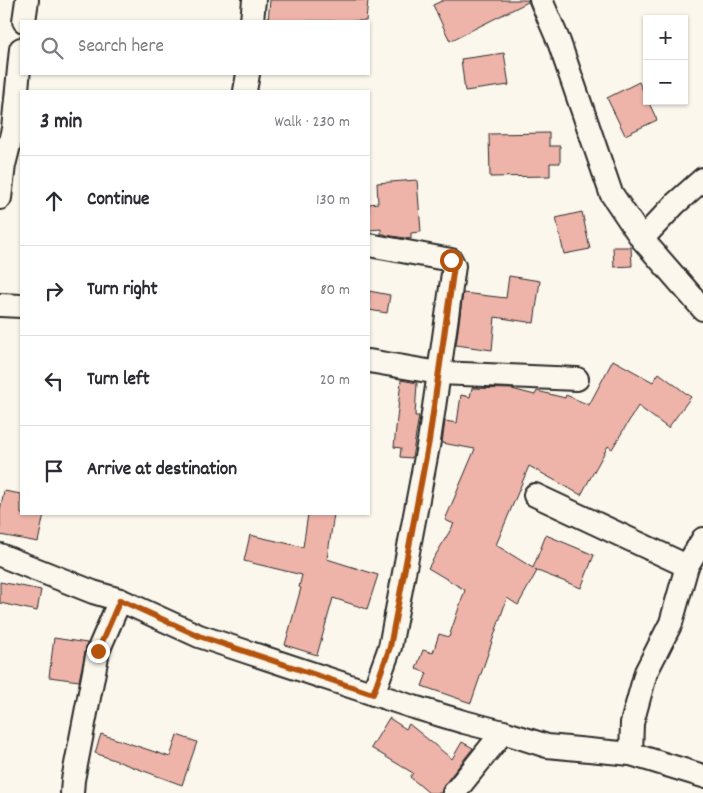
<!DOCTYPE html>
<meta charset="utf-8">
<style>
:root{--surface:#fff;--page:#f2f2f3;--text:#2b2b33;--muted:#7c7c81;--line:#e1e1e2}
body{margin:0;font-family:Dekko,sans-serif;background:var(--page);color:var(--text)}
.controls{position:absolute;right:15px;top:15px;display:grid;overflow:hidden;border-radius:0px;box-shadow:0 1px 4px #0004}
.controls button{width:45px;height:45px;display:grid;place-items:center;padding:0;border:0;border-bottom:1px solid var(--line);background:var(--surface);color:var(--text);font:25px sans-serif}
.stop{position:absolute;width:15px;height:15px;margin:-11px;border:4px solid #b45309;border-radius:50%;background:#fff}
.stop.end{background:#b45309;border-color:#fff;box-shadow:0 1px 5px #0008}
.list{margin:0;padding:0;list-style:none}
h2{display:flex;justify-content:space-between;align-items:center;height:65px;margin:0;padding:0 20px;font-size:21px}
h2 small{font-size:16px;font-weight:400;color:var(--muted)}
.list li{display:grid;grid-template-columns:32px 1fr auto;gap:15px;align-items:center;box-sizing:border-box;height:90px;padding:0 20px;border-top:1px solid var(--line)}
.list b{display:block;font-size:19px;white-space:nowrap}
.list em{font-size:16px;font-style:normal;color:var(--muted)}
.icon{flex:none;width:28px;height:28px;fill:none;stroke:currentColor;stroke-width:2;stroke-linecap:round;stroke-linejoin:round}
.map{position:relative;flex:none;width:703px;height:793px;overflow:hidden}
.search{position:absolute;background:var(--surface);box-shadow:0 1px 4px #0004;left:20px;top:20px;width:350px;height:55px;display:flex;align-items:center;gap:12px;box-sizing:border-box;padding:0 18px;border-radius:0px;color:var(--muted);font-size:19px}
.panel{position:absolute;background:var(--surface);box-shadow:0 1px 4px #0004;left:20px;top:90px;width:350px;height:425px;border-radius:0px}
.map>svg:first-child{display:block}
.building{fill:#eeb4a9;stroke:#2b2b2b}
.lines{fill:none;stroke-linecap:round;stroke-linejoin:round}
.minor-casing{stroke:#2b2b2b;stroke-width:26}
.minor{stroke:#fbf7ec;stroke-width:22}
.route{stroke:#b45309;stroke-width:6}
</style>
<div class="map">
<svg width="703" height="793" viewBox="0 0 703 793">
<rect width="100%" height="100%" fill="#fbf7ec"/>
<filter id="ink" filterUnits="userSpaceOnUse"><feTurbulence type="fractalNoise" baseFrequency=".02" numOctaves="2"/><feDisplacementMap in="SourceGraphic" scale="10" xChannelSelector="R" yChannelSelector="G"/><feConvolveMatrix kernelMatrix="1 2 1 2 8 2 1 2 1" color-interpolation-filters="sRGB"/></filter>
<g filter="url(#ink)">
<g class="building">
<path d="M 270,0 L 368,0 L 366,21 L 268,21 Z"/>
<path d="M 444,0 L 528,0 L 528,2 L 450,41 L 433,5 Z"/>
<path d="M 504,53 L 509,85 L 465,91 L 461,59 Z"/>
<path d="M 639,82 L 647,99 L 647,101 L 648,101 L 657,120 L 625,135 L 607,98 Z"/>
<path d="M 549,133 L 549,146 L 560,146 L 560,163 L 550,163 L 550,176 L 490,177 L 489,134 Z"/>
<path d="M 417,180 L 421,232 L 411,233 L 411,239 L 386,235 L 385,234 L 381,234 L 381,229 L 369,230 L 369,204 L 378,203 L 377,183 Z"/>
<path d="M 582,212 L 590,249 L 564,254 L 556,218 Z"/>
<path d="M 613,247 L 631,247 L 632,266 L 614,267 Z"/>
<path d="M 509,276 L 540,281 L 534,323 L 495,317 L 492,350 L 456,345 L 463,293 L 506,298 Z"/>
<path d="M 369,291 L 390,295 L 387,313 L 369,310 Z"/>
<path d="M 613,360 L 653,382 L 659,373 L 691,397 L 668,428 L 638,406 L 612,449 L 608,446 L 581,495 L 529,466 L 496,545 L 533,568 L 546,535 L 594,555 L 581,588 L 535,570 L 537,571 L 518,605 L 507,598 L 471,703 L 422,686 L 427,673 L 416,669 L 423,650 L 433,653 L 439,634 L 449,637 L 465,590 L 428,568 L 454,524 L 445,520 L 475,449 L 442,443 L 445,421 L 457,423 L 461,395 L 470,397 L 472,388 L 512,389 L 535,395 L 537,391 L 565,398 L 566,395 L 589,405 Z"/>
<path d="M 401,380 L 417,383 L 415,416 L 419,416 L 412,458 L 400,457 L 401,448 L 394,447 Z"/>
<path d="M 4,491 L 21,494 L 21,514 L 44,514 L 38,542 L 0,535 L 0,510 Z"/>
<path d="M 308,514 L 334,514 L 327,559 L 378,575 L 367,609 L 333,598 L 317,655 L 285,645 L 301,588 L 299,587 L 302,575 L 244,561 L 250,535 L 303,547 Z"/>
<path d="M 0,582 L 41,590 L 37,611 L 0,603 Z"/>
<path d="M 54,638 L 87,643 L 79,681 L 49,677 Z"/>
<path d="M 389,718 L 406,729 L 409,724 L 452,759 L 462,742 L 473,748 L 444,785 L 441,793 L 429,793 L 410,777 L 413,773 L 371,748 Z"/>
<path d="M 101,734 L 170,757 L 177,735 L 197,742 L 182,785 L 95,753 Z"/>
</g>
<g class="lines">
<defs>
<g id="minor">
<path d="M 541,0 L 559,42 L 611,193 L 642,239 L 675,204 L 703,179"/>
<path d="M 24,21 L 27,0"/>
<path d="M 252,21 L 254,0"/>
<path d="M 245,91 L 248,74"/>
<path d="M 0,198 L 4,165 L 13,129 L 21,49"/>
<path d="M 642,239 L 703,309"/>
<path d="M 369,245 L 451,260 L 454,266 L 439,373 L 577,379"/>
<path d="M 0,305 L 21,306"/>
<path d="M 369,361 L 439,373 L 429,441 L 390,647 L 373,694"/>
<path d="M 535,495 L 687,566"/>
<path d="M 0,555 L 93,592 L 120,600 L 199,636 L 410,706 L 464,722 L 503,732 L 547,746 L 631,754 L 703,776"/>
<path d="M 631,754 L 632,723 L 646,672 L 671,623 L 687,566 L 703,539"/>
<path d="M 72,793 L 73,780 L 98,651 L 120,600"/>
<path d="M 454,793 L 503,732"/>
</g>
</defs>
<use href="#minor" class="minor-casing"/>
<use href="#minor" class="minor"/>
</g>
</g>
<g class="lines" filter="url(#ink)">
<path class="route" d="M 98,651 L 120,600 L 199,636 L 373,694 L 390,647 L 429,441 L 454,266 L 451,260"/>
</g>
</svg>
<div class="controls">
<button>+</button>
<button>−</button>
</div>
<div class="stop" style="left:451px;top:260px"></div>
<div class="stop end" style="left:98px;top:651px"></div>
<div class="search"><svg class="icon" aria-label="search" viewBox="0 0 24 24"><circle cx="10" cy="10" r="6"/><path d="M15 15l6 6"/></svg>Search here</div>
<section class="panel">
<h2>3 min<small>Walk · 230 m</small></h2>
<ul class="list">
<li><svg class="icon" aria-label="ahead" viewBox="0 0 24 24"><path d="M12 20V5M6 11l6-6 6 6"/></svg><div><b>Continue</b></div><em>130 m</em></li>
<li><svg class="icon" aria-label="right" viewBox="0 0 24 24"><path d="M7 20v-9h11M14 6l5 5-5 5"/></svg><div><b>Turn right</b></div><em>80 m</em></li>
<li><svg class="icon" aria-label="left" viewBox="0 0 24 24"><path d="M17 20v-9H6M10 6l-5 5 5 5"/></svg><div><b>Turn left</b></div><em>20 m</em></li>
<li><svg class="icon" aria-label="arrive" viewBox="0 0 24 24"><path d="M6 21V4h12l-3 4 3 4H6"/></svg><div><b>Arrive at destination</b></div></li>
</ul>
</section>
</div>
